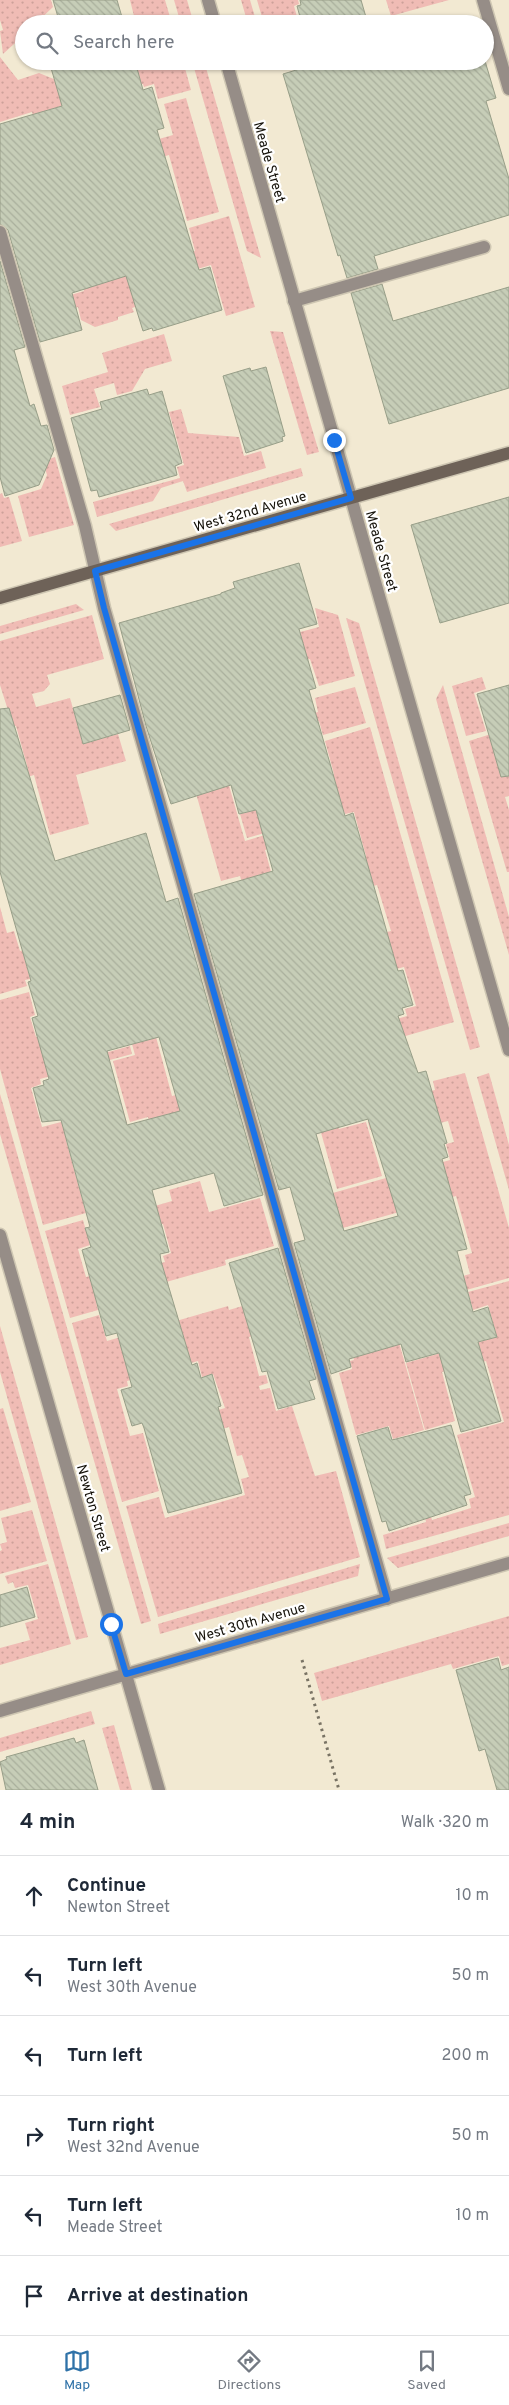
<!DOCTYPE html>
<meta charset="utf-8">
<style>
:root{--surface:#fff;--page:#f2f2f3;--text:#1f2937;--muted:#747a83;--line:#e0e1e3;--accent:#2f72a8}
body{margin:0;font-family:Overpass,sans-serif;background:var(--page);color:var(--text)}
.stop{position:absolute;width:15px;height:15px;margin:-11px;border:4px solid #1a73e8;border-radius:50%;background:#fff}
.stop.end{background:#1a73e8;border-color:#fff;box-shadow:0 1px 5px #0008}
.list{margin:0;padding:0;list-style:none}
h2{display:flex;justify-content:space-between;align-items:center;height:65px;margin:0;padding:0 20px;font-size:21px}
h2 small{font-size:16px;font-weight:400;color:var(--muted)}
.list li{display:grid;grid-template-columns:32px 1fr auto;gap:15px;align-items:center;box-sizing:border-box;height:80px;padding:0 20px;border-top:1px solid var(--line)}
.list b{display:block;font-size:19px;white-space:nowrap}
.list p{margin:0;font-size:16px;white-space:nowrap;color:var(--muted)}
.list em{font-size:16px;font-style:normal;color:var(--muted)}
.icon{flex:none;width:28px;height:28px;fill:none;stroke:currentColor;stroke-width:2;stroke-linecap:round;stroke-linejoin:round}
.map{position:relative;flex:none;width:509px;height:1790px;overflow:hidden}
.search{position:absolute;background:var(--surface);box-shadow:0 1px 4px #0004;left:15px;right:15px;top:15px;height:55px;display:flex;align-items:center;gap:12px;box-sizing:border-box;padding:0 18px;border-radius:28px;color:var(--muted);font-size:19px}
.sheet{height:545px;background:var(--surface)}
nav{display:flex;justify-content:space-around;align-items:center;box-sizing:border-box;height:70px;border-top:1px solid var(--line);background:var(--surface);font-size:14px;color:var(--muted)}
nav a{display:grid;justify-items:center;gap:2px}
nav .on{color:var(--accent)}
.map>svg:first-child{display:block}
.grass{fill:url(#grass-dots)}
.building{fill:url(#building-back-hatch);stroke:#979e88;fill-rule:evenodd}
.lines{fill:none;stroke-linecap:round;stroke-linejoin:round}
.lane-casing{stroke:#cec6b2;stroke-width:15}
.street-casing{stroke:#cec6b2;stroke-width:15}
.secondary-casing{stroke:#cec6b2;stroke-width:15}
.path{stroke:#797364;stroke-width:3;stroke-dasharray:2.5 4;stroke-linecap:butt}
.lane{stroke:#968d87;stroke-width:12}
.street{stroke:#968d87;stroke-width:12}
.secondary{stroke:#6e6258;stroke-width:12}
.route{stroke:#1a73e8;stroke-width:6}
.labels{text-anchor:middle;stroke-width:4.5;stroke-linejoin:round;paint-order:stroke}
.street-label{font-size:14px;fill:#141109;stroke:#fff}
</style>
<div class="map">
<svg width="509" height="1790" viewBox="0 0 509 1790">
<defs>
<pattern id="grass-dots" width="8" height="8" patternUnits="userSpaceOnUse" patternTransform="scale(1.25)"><rect width="8" height="8" fill="#f0bcb5"/><path d="M2 2h.1M6 6h.1" fill="none" stroke="#cda19a" stroke-width="1.8" stroke-linecap="round"/></pattern>
<pattern id="building-back-hatch" width="6" height="6" patternUnits="userSpaceOnUse" patternTransform="scale(1.25)"><rect width="6" height="6" fill="#c6cdb7"/><path d="M-1 5l2 2M0 0l6 6M5-1l2 2" fill="none" stroke="#a9af9c"/></pattern>
</defs>
<rect width="100%" height="100%" fill="#f2e9d2"/>
<g class="grass">
<path d="M 0,0 L 51,0 L 53,7 L 35,24 L 24,24 L 24,35 L 3,54 L 0,31 L 3,30 L 0,20 Z"/>
<path d="M 130,0 L 165,0 L 172,24 L 136,24 Z"/>
<path d="M 174,0 L 187,0 L 194,24 L 181,24 Z"/>
<path d="M 241,0 L 250,0 L 257,24 L 248,24 Z"/>
<path d="M 257,0 L 298,0 L 299,4 L 294,6 L 299,24 L 264,24 Z"/>
<path d="M 386,0 L 449,0 L 391,16 Z"/>
<path d="M 0,57 L 18,80 L 39,73 L 66,84 L 136,65 L 136,61 L 183,61 L 191,90 L 158,99 L 154,84 L 144,87 L 143,84 L 33,115 L 32,112 L 0,122 Z"/>
<path d="M 192,61 L 204,61 L 261,258 L 247,251 Z"/>
<path d="M 186,98 L 219,212 L 187,221 L 169,155 L 79,181 L 74,163 L 173,135 L 164,104 Z"/>
<path d="M 229,216 L 255,307 L 226,316 L 211,265 L 136,287 L 141,305 L 132,308 L 134,312 L 118,317 L 118,320 L 95,327 L 81,320 L 78,307 L 45,317 L 41,304 L 84,291 L 76,265 L 133,269 L 195,251 L 189,228 Z"/>
<path d="M 270,331 L 283,332 L 319,452 L 307,455 Z"/>
<path d="M 164,334 L 172,361 L 145,369 L 132,391 L 117,395 L 114,383 L 94,389 L 100,407 L 70,415 L 62,386 L 108,372 L 102,353 Z"/>
<path d="M 181,409 L 188,433 L 239,437 L 244,456 L 261,451 L 266,468 L 187,492 L 183,481 L 161,488 L 153,501 L 97,517 L 93,502 L 180,478 L 177,467 L 184,465 L 169,412 Z"/>
<path d="M 55,457 L 74,525 L 29,537 L 18,496 L 41,489 L 47,475 L 43,461 Z"/>
<path d="M 301,468 L 303,476 L 116,531 L 109,524 Z"/>
<path d="M 2,493 L 4,498 L 9,497 L 22,541 L 0,547 L 0,494 Z"/>
<path d="M 76,604 L 84,610 L 0,634 L 0,626 Z"/>
<path d="M 315,608 L 338,615 L 355,676 L 319,686 L 310,659 L 235,680 L 270,640 L 319,627 Z"/>
<path d="M 92,615 L 104,659 L 47,675 L 50,684 L 44,691 L 32,694 L 36,707 L 70,698 L 83,744 L 118,734 L 126,761 L 76,775 L 89,824 L 50,835 L 34,775 L 0,785 L 0,777 L 28,769 L 16,726 L 13,726 L 0,685 L 0,641 Z"/>
<path d="M 346,618 L 359,623 L 480,1047 L 470,1050 Z"/>
<path d="M 482,677 L 486,689 L 474,693 L 486,731 L 466,736 L 452,686 Z"/>
<path d="M 443,685 L 509,917 L 509,955 L 436,699 Z"/>
<path d="M 355,687 L 366,723 L 323,735 L 319,721 L 272,734 L 241,734 L 318,712 L 315,698 Z"/>
<path d="M 370,727 L 454,1022 L 250,1081 L 338,1036 L 407,1016 L 405,1009 L 416,1006 L 404,967 L 392,970 L 383,933 L 391,931 L 377,885 L 369,887 L 360,858 L 366,856 L 354,812 L 345,814 L 344,811 L 247,838 L 240,814 L 311,795 L 307,781 L 334,774 L 325,741 Z"/>
<path d="M 491,734 L 509,771 L 509,796 L 505,797 L 509,810 L 509,872 L 507,872 L 469,741 Z"/>
<path d="M 228,782 L 245,841 L 286,829 L 282,845 L 265,850 L 273,879 L 251,914 L 240,876 L 221,881 L 193,783 Z"/>
<path d="M 0,907 L 7,933 L 14,931 L 20,951 L 42,945 L 45,954 L 25,960 L 30,979 L 25,980 L 27,986 L 0,994 Z"/>
<path d="M 29,992 L 35,1015 L 30,1017 L 36,1037 L 44,1035 L 58,1066 L 130,1046 L 132,1054 L 40,1079 L 41,1084 L 31,1088 L 42,1127 L 122,1106 L 127,1123 L 66,1140 L 86,1213 L 43,1225 L 0,1069 L 0,1000 Z"/>
<path d="M 156,1037 L 172,1096 L 206,1087 L 189,1140 L 157,1149 L 148,1117 L 130,1122 L 113,1061 L 135,1055 L 132,1044 Z"/>
<path d="M 465,1073 L 509,1228 L 509,1278 L 324,1330 L 409,1291 L 470,1274 L 465,1255 L 472,1253 L 456,1196 L 332,1231 L 322,1196 L 450,1160 L 446,1144 L 454,1142 L 448,1121 L 440,1123 L 436,1111 L 370,1130 L 368,1122 L 429,1104 L 426,1092 L 435,1090 L 433,1081 Z"/>
<path d="M 489,1073 L 509,1145 L 509,1190 L 477,1077 Z"/>
<path d="M 0,1094 L 151,1621 L 141,1624 L 0,1134 Z"/>
<path d="M 335,1118 L 339,1129 L 366,1122 L 382,1176 L 337,1189 L 318,1122 Z"/>
<path d="M 200,1181 L 209,1212 L 260,1198 L 274,1246 L 225,1260 L 226,1265 L 96,1302 L 98,1310 L 70,1318 L 45,1231 L 83,1220 L 90,1245 L 78,1249 L 86,1277 L 97,1274 L 99,1280 L 165,1262 L 163,1256 L 171,1253 L 163,1224 L 153,1226 L 148,1208 L 172,1201 L 169,1190 Z"/>
<path d="M 509,1281 L 509,1515 L 386,1549 L 383,1535 L 426,1522 L 424,1512 L 429,1510 L 432,1520 L 471,1508 L 469,1499 L 475,1497 L 457,1435 L 504,1422 L 486,1361 L 442,1372 L 455,1421 L 425,1430 L 406,1363 L 497,1337 L 488,1305 L 473,1310 L 468,1292 Z"/>
<path d="M 283,1294 L 291,1325 L 249,1337 L 259,1376 L 266,1375 L 268,1383 L 259,1386 L 260,1390 L 270,1388 L 276,1411 L 292,1406 L 315,1476 L 336,1471 L 360,1557 L 158,1617 L 126,1506 L 159,1497 L 165,1518 L 245,1495 L 241,1479 L 249,1477 L 242,1455 L 237,1456 L 229,1427 L 151,1449 L 146,1431 L 225,1408 L 213,1374 L 202,1377 L 198,1361 L 127,1381 L 128,1386 L 117,1389 L 130,1436 L 143,1433 L 159,1491 L 122,1502 L 72,1323 L 99,1315 L 107,1341 L 228,1306 L 229,1310 Z"/>
<path d="M 392,1318 L 424,1430 L 393,1439 L 389,1426 L 356,1435 L 339,1373 L 352,1369 L 350,1361 L 354,1360 L 346,1331 Z"/>
<path d="M 0,1326 L 88,1637 L 76,1640 L 0,1372 Z"/>
<path d="M 3,1408 L 31,1502 L 0,1511 L 0,1409 Z"/>
<path d="M 32,1510 L 47,1561 L 0,1574 L 0,1551 L 2,1550 L 0,1544 L 7,1542 L 1,1518 Z"/>
<path d="M 509,1523 L 509,1536 L 398,1568 L 387,1558 Z"/>
<path d="M 48,1564 L 71,1644 L 0,1665 L 0,1648 L 30,1640 L 25,1623 L 38,1619 L 28,1585 L 15,1588 L 13,1582 L 8,1584 L 5,1576 Z"/>
<path d="M 360,1564 L 358,1576 L 160,1634 L 158,1624 Z"/>
<path d="M 509,1616 L 509,1664 L 502,1666 L 499,1656 L 453,1669 L 451,1664 L 322,1701 L 314,1673 Z"/>
<path d="M 91,1711 L 95,1724 L 0,1752 L 0,1738 Z"/>
<path d="M 114,1725 L 132,1790 L 120,1790 L 102,1728 Z"/>
</g>
<g class="building">
<path d="M 53,0 L 117,0 L 124,24 L 60,24 Z"/>
<path d="M 300,0 L 361,0 L 368,24 L 302,24 L 297,6 L 301,5 Z"/>
<path d="M 49,61 L 135,61 L 143,90 L 152,87 L 164,128 L 157,130 L 199,270 L 210,267 L 222,310 L 153,331 L 152,328 L 143,331 L 126,276 L 72,293 L 82,330 L 40,342 L 8,230 L 0,224 L 0,124 L 62,106 Z"/>
<path d="M 312,61 L 485,61 L 496,98 L 486,101 L 509,179 L 509,215 L 374,256 L 378,269 L 347,278 L 340,255 L 338,256 L 283,74 L 313,65 Z"/>
<path d="M 0,261 L 25,347 L 14,350 L 30,406 L 34,404 L 41,426 L 47,425 L 54,450 L 39,485 L 5,496 L 0,477 Z"/>
<path d="M 382,284 L 393,321 L 509,287 L 509,388 L 389,424 L 351,293 Z"/>
<path d="M 266,367 L 285,436 L 282,437 L 283,441 L 246,453 L 223,376 L 250,368 L 251,371 Z"/>
<path d="M 147,389 L 149,395 L 162,391 L 182,463 L 175,466 L 177,475 L 99,497 L 97,490 L 91,491 L 71,418 L 102,409 L 100,402 Z"/>
<path d="M 509,497 L 509,603 L 440,623 L 411,525 Z"/>
<path d="M 299,563 L 317,624 L 299,629 L 316,688 L 309,690 L 345,816 L 353,813 L 398,971 L 403,970 L 413,1005 L 402,1008 L 404,1014 L 398,1016 L 418,1073 L 426,1071 L 447,1143 L 444,1144 L 448,1157 L 442,1159 L 467,1249 L 457,1251 L 473,1312 L 488,1307 L 497,1337 L 478,1342 L 501,1421 L 461,1432 L 439,1353 L 406,1362 L 401,1344 L 349,1359 L 351,1367 L 331,1374 L 294,1243 L 305,1240 L 290,1187 L 279,1190 L 194,894 L 273,871 L 256,810 L 239,814 L 231,785 L 171,804 L 146,726 L 119,623 L 221,594 L 221,593 L 235,588 L 233,582 ZM 368,1119 L 398,1216 L 344,1231 L 316,1134 Z"/>
<path d="M 509,685 L 509,776 L 501,777 L 477,694 Z"/>
<path d="M 120,695 L 130,730 L 83,744 L 73,708 Z"/>
<path d="M 9,708 L 55,861 L 146,833 L 166,902 L 178,898 L 263,1195 L 224,1206 L 214,1173 L 152,1190 L 169,1252 L 160,1254 L 161,1261 L 192,1365 L 197,1363 L 201,1378 L 212,1374 L 221,1406 L 218,1407 L 242,1493 L 168,1513 L 144,1428 L 142,1423 L 132,1426 L 121,1390 L 132,1387 L 117,1333 L 106,1336 L 82,1250 L 91,1247 L 85,1228 L 90,1227 L 61,1120 L 42,1122 L 33,1088 L 44,1085 L 43,1081 L 49,1079 L 32,1018 L 38,1016 L 28,982 L 31,981 L 0,872 L 0,709 ZM 159,1037 L 180,1111 L 127,1125 L 107,1051 Z"/>
<path d="M 278,1248 L 316,1379 L 309,1381 L 315,1399 L 278,1409 L 267,1371 L 262,1372 L 229,1263 Z"/>
<path d="M 451,1425 L 471,1494 L 464,1496 L 467,1505 L 389,1531 L 386,1521 L 382,1522 L 357,1436 L 388,1427 L 392,1440 Z"/>
<path d="M 27,1587 L 35,1617 L 0,1627 L 0,1595 Z"/>
<path d="M 498,1658 L 501,1670 L 509,1667 L 509,1790 L 497,1790 L 485,1749 L 479,1751 L 456,1670 Z"/>
<path d="M 74,1738 L 76,1743 L 84,1740 L 98,1790 L 6,1790 L 0,1762 L 7,1759 L 6,1757 Z"/>
</g>
<g class="lines">
<defs>
<g id="lane">
<path d="M 483,0 L 509,89"/>
<path d="M 0,232 L 85,526 L 104,608 L 387,1599"/>
<path d="M 294,301 L 484,247"/>
</g>
<g id="street">
<path d="M 208,0 L 215,24"/>
<path d="M 226,61 L 509,1050"/>
<path d="M 0,1235 L 159,1790"/>
<path d="M 0,1711 L 509,1563"/>
</g>
<path id="secondary" d="M 0,598 L 509,453"/>
</defs>
<use href="#lane" class="lane-casing"/>
<use href="#street" class="street-casing"/>
<use href="#secondary" class="secondary-casing"/>
<path class="path" d="M 302,1660 L 339,1790"/>
<use href="#lane" class="lane"/>
<use href="#street" class="street"/>
<use href="#secondary" class="secondary"/>
</g>
<g class="lines">
<path class="route" d="M 111,1624 L 126,1674 L 387,1599 L 104,608 L 95,571 L 351,498 L 334,440"/>
</g>
<g class="labels">
<g class="street-label">
<text transform="translate(270 162) rotate(74)" y="5">Meade Street</text>
<text transform="translate(250 511) rotate(-16)" y="5">West 32nd Avenue</text>
<text transform="translate(382 551) rotate(74)" y="5">Meade Street</text>
<text transform="translate(94 1508) rotate(74)" y="5">Newton Street</text>
<text transform="translate(250 1622) rotate(-16)" y="5">West 30th Avenue</text>
</g>
</g>
</svg>
<div class="stop" style="left:111px;top:1624px"></div>
<div class="stop end" style="left:334px;top:440px"></div>
<div class="search"><svg class="icon" aria-label="search" viewBox="0 0 24 24"><circle cx="10" cy="10" r="6"/><path d="M15 15l6 6"/></svg>Search here</div>
</div>
<section class="sheet">
<h2>4 min<small>Walk · 320 m</small></h2>
<ul class="list">
<li><svg class="icon" aria-label="ahead" viewBox="0 0 24 24"><path d="M12 20V5M6 11l6-6 6 6"/></svg><div><b>Continue</b><p>Newton Street</p></div><em>10 m</em></li>
<li><svg class="icon" aria-label="left" viewBox="0 0 24 24"><path d="M17 20v-9H6M10 6l-5 5 5 5"/></svg><div><b>Turn left</b><p>West 30th Avenue</p></div><em>50 m</em></li>
<li><svg class="icon" aria-label="left" viewBox="0 0 24 24"><path d="M17 20v-9H6M10 6l-5 5 5 5"/></svg><div><b>Turn left</b></div><em>200 m</em></li>
<li><svg class="icon" aria-label="right" viewBox="0 0 24 24"><path d="M7 20v-9h11M14 6l5 5-5 5"/></svg><div><b>Turn right</b><p>West 32nd Avenue</p></div><em>50 m</em></li>
<li><svg class="icon" aria-label="left" viewBox="0 0 24 24"><path d="M17 20v-9H6M10 6l-5 5 5 5"/></svg><div><b>Turn left</b><p>Meade Street</p></div><em>10 m</em></li>
<li><svg class="icon" aria-label="arrive" viewBox="0 0 24 24"><path d="M6 21V4h12l-3 4 3 4H6"/></svg><div><b>Arrive at destination</b></div></li>
</ul>
</section>
<nav>
<a class="on"><svg class="icon" aria-label="map" viewBox="0 0 24 24"><path d="M3 6l6-2 6 2 6-2v14l-6 2-6-2-6 2zM9 4v14M15 6v14"/></svg>Map</a>
<a><svg class="icon" aria-label="directions" viewBox="0 0 24 24"><path d="M12 3l9 9-9 9-9-9zM9 14v-3h6M13 9l2 2-2 2"/></svg>Directions</a>
<a><svg class="icon" aria-label="saved" viewBox="0 0 24 24"><path d="M7 4h10v16l-5-4-5 4z"/></svg>Saved</a>
</nav>
